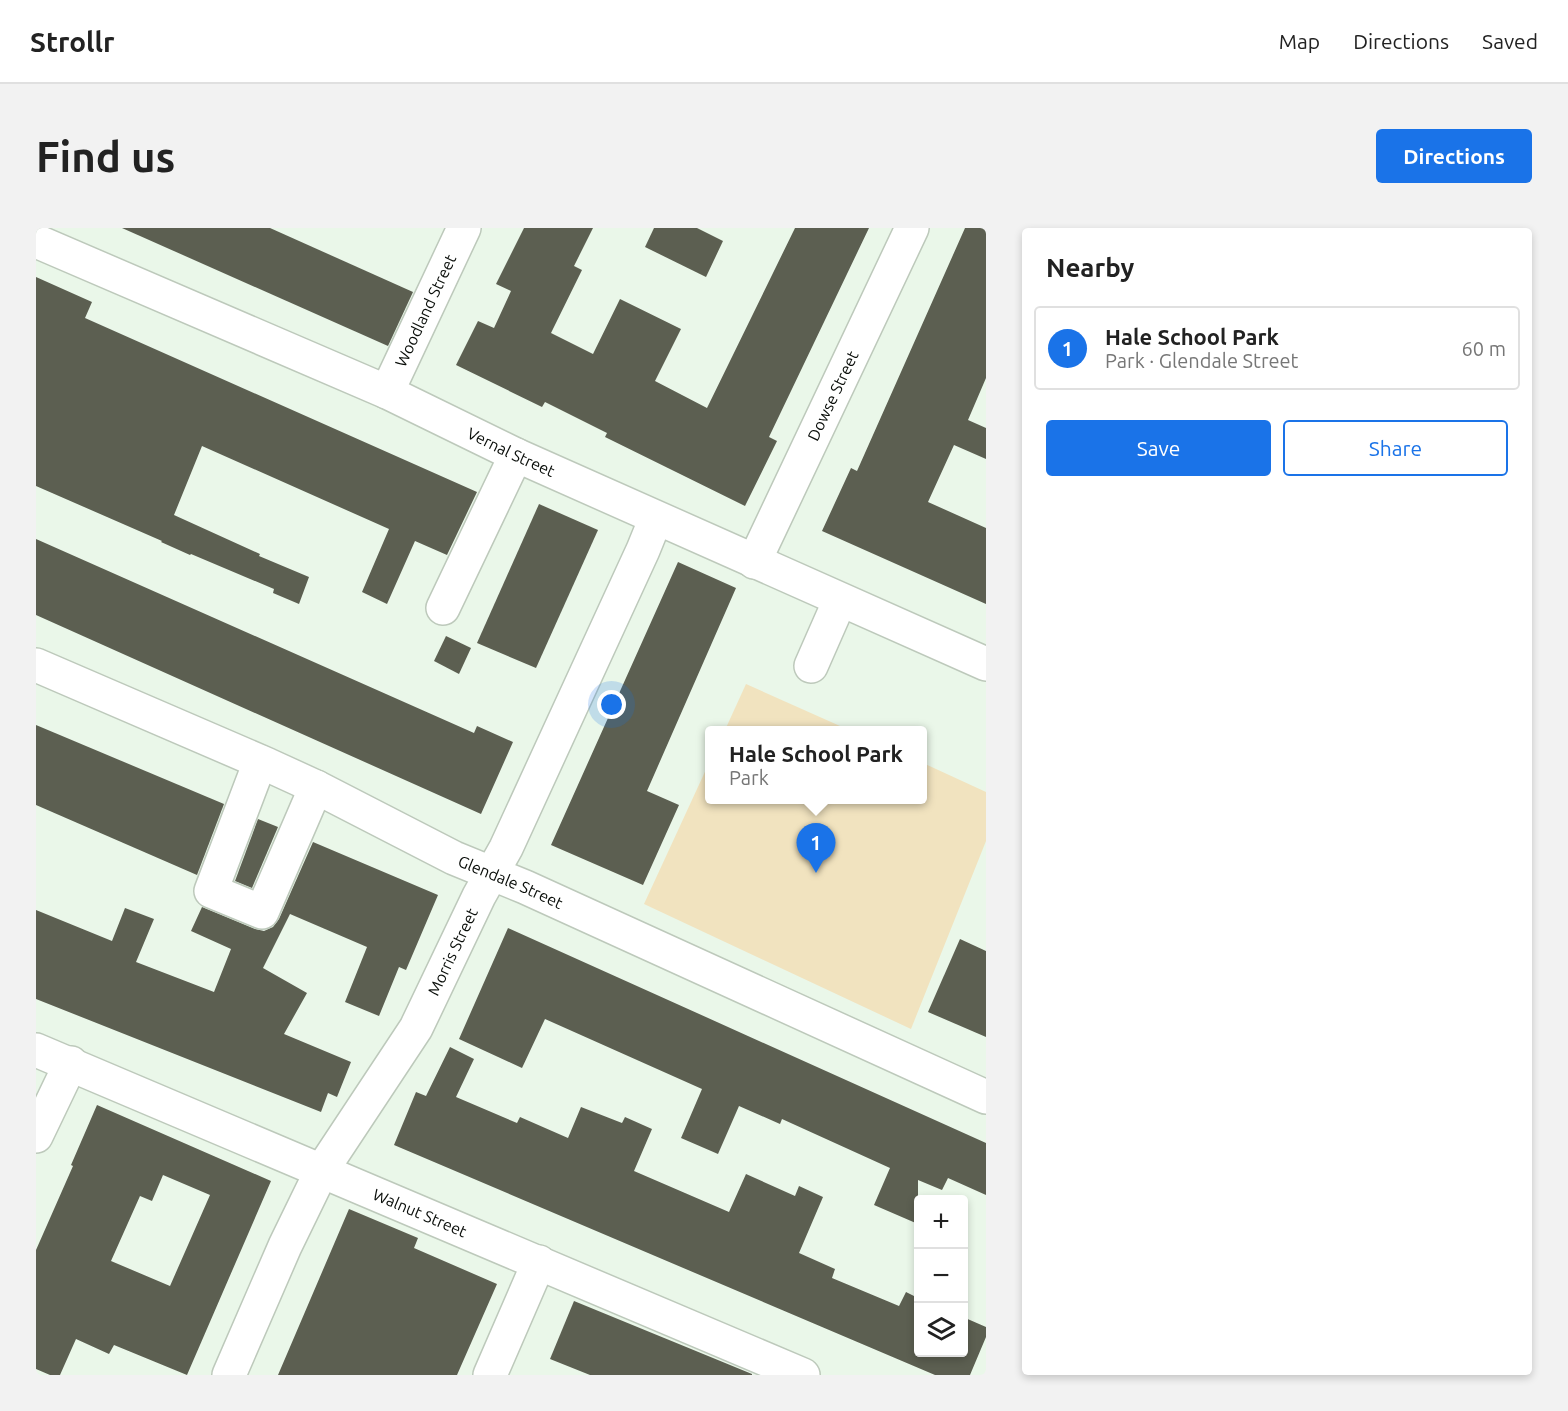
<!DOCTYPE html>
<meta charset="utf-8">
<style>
:root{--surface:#fff;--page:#f2f2f2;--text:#222;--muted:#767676;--line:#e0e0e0;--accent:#1a73e8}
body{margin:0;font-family:Ubuntu,sans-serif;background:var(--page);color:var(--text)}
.controls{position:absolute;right:18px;bottom:18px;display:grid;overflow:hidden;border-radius:6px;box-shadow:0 3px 9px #0003}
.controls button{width:54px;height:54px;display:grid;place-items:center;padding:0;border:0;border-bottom:2px solid var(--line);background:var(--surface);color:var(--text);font:30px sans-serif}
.you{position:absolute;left:576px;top:477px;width:21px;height:21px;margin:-15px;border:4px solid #fff;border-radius:50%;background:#1a73e8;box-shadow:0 0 0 9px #1a73e833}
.badge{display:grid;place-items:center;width:39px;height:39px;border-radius:50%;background:var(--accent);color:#fff;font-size:20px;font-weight:700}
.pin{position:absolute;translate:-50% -50px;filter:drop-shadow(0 2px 3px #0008)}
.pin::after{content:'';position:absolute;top:32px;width:21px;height:18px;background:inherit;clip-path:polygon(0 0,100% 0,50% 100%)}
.popup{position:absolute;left:669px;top:498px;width:222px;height:78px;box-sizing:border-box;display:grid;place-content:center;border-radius:6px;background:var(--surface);filter:drop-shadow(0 2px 4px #0005);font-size:20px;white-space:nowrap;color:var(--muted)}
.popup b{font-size:22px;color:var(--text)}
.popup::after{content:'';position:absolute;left:50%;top:100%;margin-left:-12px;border:12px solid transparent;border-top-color:var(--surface)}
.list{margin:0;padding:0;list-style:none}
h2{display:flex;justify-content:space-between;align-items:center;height:78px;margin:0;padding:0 24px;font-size:26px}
h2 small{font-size:20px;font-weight:400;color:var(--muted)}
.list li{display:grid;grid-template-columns:39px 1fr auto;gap:18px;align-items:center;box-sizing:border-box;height:84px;margin:0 12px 12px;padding:0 12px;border:2px solid var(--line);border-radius:6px}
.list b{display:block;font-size:22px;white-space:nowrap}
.list p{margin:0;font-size:20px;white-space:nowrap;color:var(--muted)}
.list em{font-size:20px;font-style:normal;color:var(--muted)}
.actions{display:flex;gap:12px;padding:18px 24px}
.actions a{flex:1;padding:14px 0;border:2px solid var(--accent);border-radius:6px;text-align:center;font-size:21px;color:var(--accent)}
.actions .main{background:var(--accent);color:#fff}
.icon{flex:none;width:33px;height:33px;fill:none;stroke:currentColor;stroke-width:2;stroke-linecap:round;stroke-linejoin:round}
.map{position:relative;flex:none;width:950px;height:1147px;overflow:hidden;border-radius:6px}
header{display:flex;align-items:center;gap:36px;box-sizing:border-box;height:84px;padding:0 30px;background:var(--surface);border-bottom:2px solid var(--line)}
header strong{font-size:28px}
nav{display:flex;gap:33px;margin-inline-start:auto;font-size:21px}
.intro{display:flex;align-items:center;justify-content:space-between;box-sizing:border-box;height:144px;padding:0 36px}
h1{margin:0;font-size:42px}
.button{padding:15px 27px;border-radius:6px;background:var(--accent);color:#fff;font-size:21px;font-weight:700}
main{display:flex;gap:36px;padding:0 36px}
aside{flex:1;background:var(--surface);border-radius:6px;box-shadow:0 3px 9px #0003}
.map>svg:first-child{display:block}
.green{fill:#f1e3bf}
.building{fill:#5c5f51;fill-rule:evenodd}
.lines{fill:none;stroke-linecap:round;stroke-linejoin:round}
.minor-casing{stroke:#bdc9bb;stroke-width:36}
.minor{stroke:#fff;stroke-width:33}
.labels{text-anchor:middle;stroke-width:6;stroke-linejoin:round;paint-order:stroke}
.street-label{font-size:16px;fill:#090d09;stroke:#eaf7e9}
</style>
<header>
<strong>Strollr</strong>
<nav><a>Map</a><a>Directions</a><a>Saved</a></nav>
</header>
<div class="intro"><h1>Find us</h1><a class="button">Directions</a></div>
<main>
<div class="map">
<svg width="950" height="1147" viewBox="0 0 950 1147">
<rect width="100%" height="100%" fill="#eaf7e9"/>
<g class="green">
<path d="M 710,456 L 813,502 L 689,502 Z"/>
<path d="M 673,535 L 674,572 L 886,572 L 887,535 L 950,564 L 950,613 L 875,801 L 608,676 Z"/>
</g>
<g class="building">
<path d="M 86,0 L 234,0 L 377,64 L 352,118 Z"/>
<path d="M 488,0 L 557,0 L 538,38 L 546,42 L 515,105 L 557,126 L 584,71 L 645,101 L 619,153 L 671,180 L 759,0 L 833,0 L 733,209 L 741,213 L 709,278 L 569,209 L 571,205 L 509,174 L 506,179 L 420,137 L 442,93 L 458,100 L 475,63 L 460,56 Z"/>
<path d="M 618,0 L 661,0 L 687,13 L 670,49 L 609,19 Z"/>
<path d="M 929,0 L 950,0 L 950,150 L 932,192 L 950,200 L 950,231 L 918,217 L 892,274 L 950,300 L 950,376 L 786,303 L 815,240 L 821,243 Z"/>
<path d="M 0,49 L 56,74 L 49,90 L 441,264 L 411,327 L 379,313 L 351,376 L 326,364 L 353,301 L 166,218 L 138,287 L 224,326 L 223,328 L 273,349 L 263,376 L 237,365 L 238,361 L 155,326 L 154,327 L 125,314 L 126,313 L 0,258 Z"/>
<path d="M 503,276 L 562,302 L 500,440 L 441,415 Z"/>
<path d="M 0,311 L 438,505 L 441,498 L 477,514 L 445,586 L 0,387 Z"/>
<path d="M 642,334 L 700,360 L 611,563 L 643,577 L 607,657 L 515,617 Z"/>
<path d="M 410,408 L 435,420 L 423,446 L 398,433 Z"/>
<path d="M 0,497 L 188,576 L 161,647 L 0,577 Z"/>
<path d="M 222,591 L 242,599 L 216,660 L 199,653 Z"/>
<path d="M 277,614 L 402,667 L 370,742 L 363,739 L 343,788 L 309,774 L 331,719 L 254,686 L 227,740 L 271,765 L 248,806 L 315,834 L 301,869 L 292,865 L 285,884 L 0,771 L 0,682 L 76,713 L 89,680 L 118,691 L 100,734 L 178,764 L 195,721 L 155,703 L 166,679 L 219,701 L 228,703 L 237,699 L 243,691 Z"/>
<path d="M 472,700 L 950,915 L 950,967 L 912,950 L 906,962 L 882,952 L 882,996 L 838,977 L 854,940 L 746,891 L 744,896 L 703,878 L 682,926 L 645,910 L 666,861 L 509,791 L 486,840 L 423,811 Z"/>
<path d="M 924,711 L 950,723 L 950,809 L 892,784 Z"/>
<path d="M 414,819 L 438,831 L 420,869 L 481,895 L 484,889 L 532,910 L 545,879 L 586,895 L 589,889 L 616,901 L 598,943 L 693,984 L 710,946 L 759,968 L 763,958 L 787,969 L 763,1025 L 799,1041 L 796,1050 L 863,1078 L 870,1064 L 882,1070 L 882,1125 L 927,1125 L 927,1089 L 950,1099 L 950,1109 L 934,1147 L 899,1147 L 358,917 L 380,864 L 390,868 Z"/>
<path d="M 61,877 L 235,953 L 151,1147 L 78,1117 L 73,1126 L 40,1111 L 24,1147 L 14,1147 L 0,1141 L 0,1022 L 37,938 L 35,937 ZM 127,947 L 174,967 L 134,1058 L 75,1033 L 104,968 L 116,973 Z"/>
<path d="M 313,981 L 382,1010 L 378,1020 L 461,1056 L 421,1147 L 242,1147 Z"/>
<path d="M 538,1073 L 716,1146 L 716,1147 L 554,1147 L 514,1131 Z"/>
</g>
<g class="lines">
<defs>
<g id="minor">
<path id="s1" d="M 0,13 L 351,164 L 480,227 L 950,436"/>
<path id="s2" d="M 351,164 L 428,0"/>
<path id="s3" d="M 718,334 L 876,0"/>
<path d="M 407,380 L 480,227"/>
<path id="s4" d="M 0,437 L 232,537 L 280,559 L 418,630 L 489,659 L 950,869"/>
<path d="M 775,438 L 804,372"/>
<path d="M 224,534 L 175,663 L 226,684 L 280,559"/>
<path id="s5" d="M 0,822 L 767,1147"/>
<path d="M 0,908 L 35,835"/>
<path id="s6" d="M 193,1147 L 249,1018 L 286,942 L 380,800 L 443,668 L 470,620 L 607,322 L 620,290"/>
<path d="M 454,1147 L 503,1034"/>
</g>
</defs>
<use href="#minor" class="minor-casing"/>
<use href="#minor" class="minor"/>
</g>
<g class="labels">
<g class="street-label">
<text dy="6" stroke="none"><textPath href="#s2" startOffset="90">Woodland Street</textPath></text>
<text dy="6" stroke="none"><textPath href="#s3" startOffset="184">Dowse Street</textPath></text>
<text dy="6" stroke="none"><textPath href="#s1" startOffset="520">Vernal Street</textPath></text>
<text dy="6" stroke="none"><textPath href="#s4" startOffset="522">Glendale Street</textPath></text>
<text dy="6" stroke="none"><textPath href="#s6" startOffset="480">Morris Street</textPath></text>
<text dy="6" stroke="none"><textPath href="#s5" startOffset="417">Walnut Street</textPath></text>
</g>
</g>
</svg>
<div class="controls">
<button>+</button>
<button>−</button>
<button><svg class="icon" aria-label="layers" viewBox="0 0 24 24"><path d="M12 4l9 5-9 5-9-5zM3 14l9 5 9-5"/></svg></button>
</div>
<div class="you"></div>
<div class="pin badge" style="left:780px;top:645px">1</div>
<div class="popup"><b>Hale School Park</b>Park</div>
</div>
<aside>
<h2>Nearby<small></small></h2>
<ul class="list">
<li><span class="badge">1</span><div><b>Hale School Park</b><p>Park · Glendale Street</p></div><em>60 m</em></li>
</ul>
<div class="actions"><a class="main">Save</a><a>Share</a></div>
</aside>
</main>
